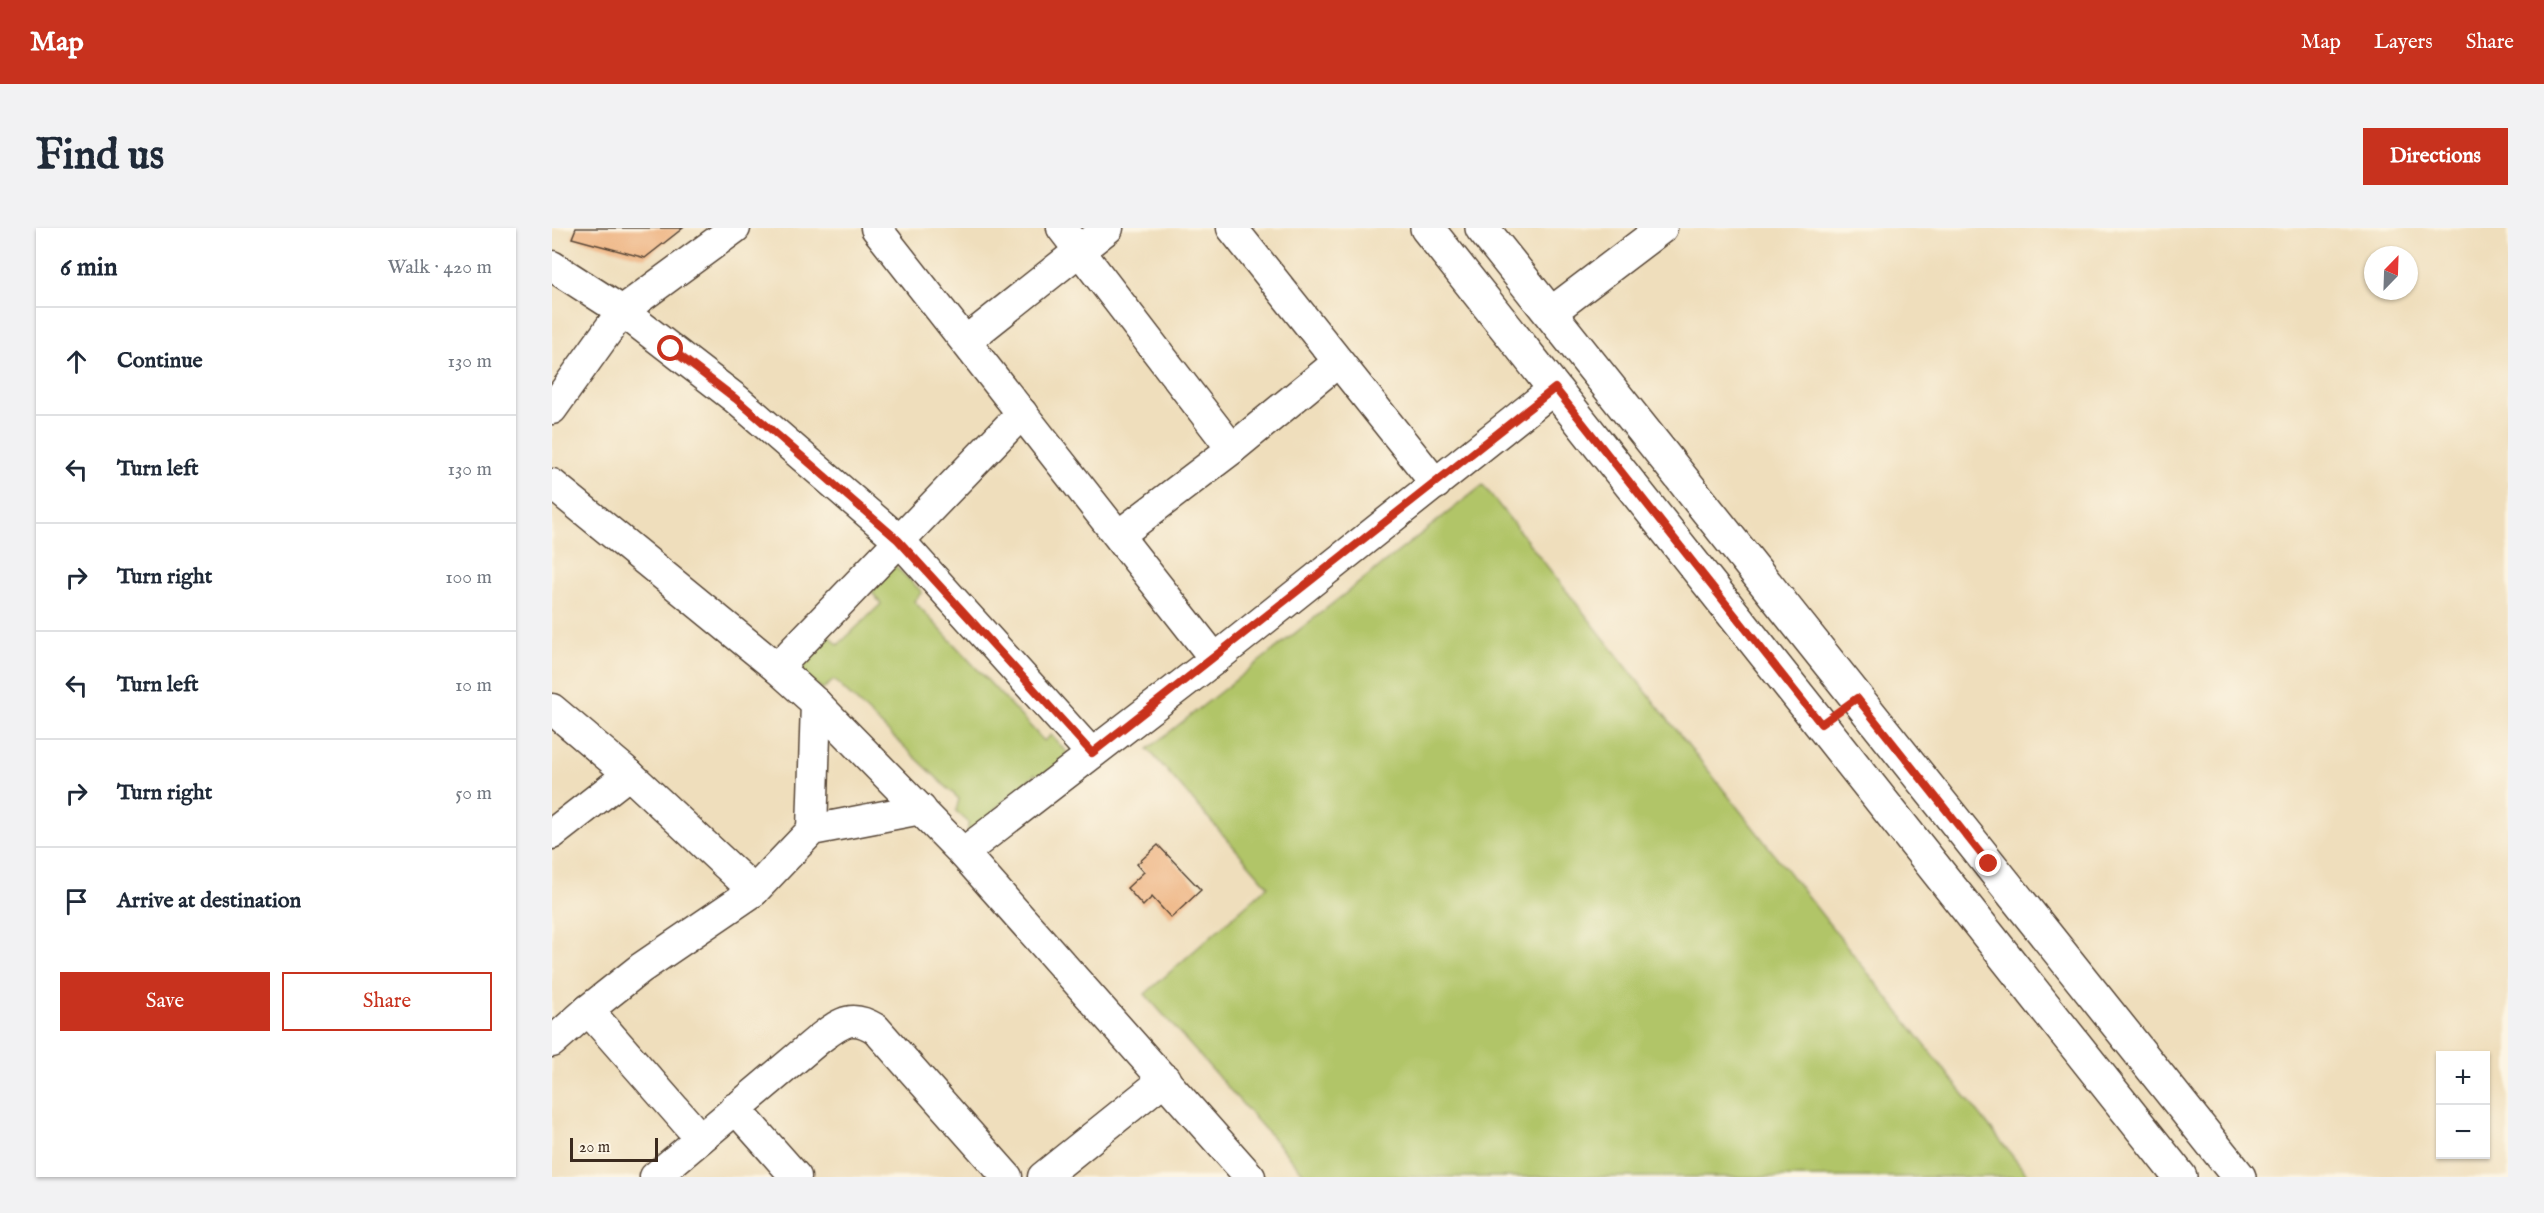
<!DOCTYPE html>
<meta charset="utf-8">
<style>
:root{--surface:#fff;--page:#f2f2f3;--text:#1f2937;--muted:#747a83;--line:#e0e1e3;--accent:#c8321e}
body{margin:0;font-family:"IM FELL English",serif;background:var(--page);color:var(--text)}
.controls{position:absolute;right:18px;bottom:18px;display:grid;overflow:hidden;border-radius:0px;box-shadow:0 2px 4px #0004}
.controls button{width:54px;height:54px;display:grid;place-items:center;padding:0;border:0;border-bottom:2px solid var(--line);background:var(--surface);color:var(--text);font:30px sans-serif}
.compass{position:absolute;left:1812px;top:18px;width:54px;height:54px;border-radius:50%;background:var(--surface);box-shadow:0 2px 4px #0004;rotate:23deg}
.scale{position:absolute;left:18px;bottom:15px;width:88px;box-sizing:border-box;padding-left:6px;border:3px solid #3b2a1e;border-top:0;font-size:16px;line-height:21px;white-space:nowrap;color:#3b2a1e;-webkit-text-stroke:4px #fcf5e5;paint-order:stroke}
.stop{position:absolute;width:18px;height:18px;margin:-14px;border:4px solid #c8321e;border-radius:50%;background:#fff}
.stop.end{background:#c8321e;border-color:#fff;box-shadow:0 2px 6px #0008}
.list{margin:0;padding:0;list-style:none}
h2{display:flex;justify-content:space-between;align-items:center;height:78px;margin:0;padding:0 24px;font-size:26px}
h2 small{font-size:20px;font-weight:400;color:var(--muted)}
.list li{display:grid;grid-template-columns:39px 1fr auto;gap:18px;align-items:center;box-sizing:border-box;height:108px;padding:0 24px;border-top:2px solid var(--line)}
.list b{display:block;font-size:22px;white-space:nowrap}
.list em{font-size:20px;font-style:normal;color:var(--muted)}
.actions{display:flex;gap:12px;padding:18px 24px}
.actions a{flex:1;padding:14px 0;border:2px solid var(--accent);border-radius:0px;text-align:center;font-size:21px;color:var(--accent)}
.actions .main{background:var(--accent);color:#fff}
.icon{flex:none;width:33px;height:33px;fill:none;stroke:currentColor;stroke-width:2;stroke-linecap:round;stroke-linejoin:round}
.map{position:relative;flex:none;width:1956px;height:949px;overflow:hidden;border-radius:0px}
header{display:flex;align-items:center;gap:36px;box-sizing:border-box;height:84px;padding:0 30px;background:var(--accent);color:#fff}
header strong{font-size:28px}
nav{display:flex;gap:33px;margin-inline-start:auto;font-size:21px}
.intro{display:flex;align-items:center;justify-content:space-between;box-sizing:border-box;height:144px;padding:0 36px}
h1{margin:0;font-size:42px}
.button{padding:15px 27px;border-radius:0px;background:var(--accent);color:#fff;font-size:21px;font-weight:700}
main{display:flex;gap:36px;padding:0 36px}
aside{flex:1;background:var(--surface);border-radius:0px;box-shadow:0 2px 4px #0004}
.map>svg:first-child{display:block}
.green{fill:#b1c568;stroke:#767843;stroke-width:1.5}
.building{fill:#eeb280}
.lines{fill:none;stroke-linecap:round;stroke-linejoin:round}
.street-casing{stroke:#564536;stroke-width:33}
.secondary-casing{stroke:#564536;stroke-width:36}
.street{stroke:#fff;stroke-width:30}
.secondary{stroke:#fff;stroke-width:33}
.route{stroke:#c8321e;stroke-width:8}
</style>
<header>
<strong>Map</strong>
<nav><a>Map</a><a>Layers</a><a>Share</a></nav>
</header>
<div class="intro"><h1>Find us</h1><a class="button">Directions</a></div>
<main>
<aside>
<h2>6 min<small>Walk · 420 m</small></h2>
<ul class="list">
<li><svg class="icon" aria-label="ahead" viewBox="0 0 24 24"><path d="M12 20V5M6 11l6-6 6 6"/></svg><div><b>Continue</b></div><em>130 m</em></li>
<li><svg class="icon" aria-label="left" viewBox="0 0 24 24"><path d="M17 20v-9H6M10 6l-5 5 5 5"/></svg><div><b>Turn left</b></div><em>130 m</em></li>
<li><svg class="icon" aria-label="right" viewBox="0 0 24 24"><path d="M7 20v-9h11M14 6l5 5-5 5"/></svg><div><b>Turn right</b></div><em>100 m</em></li>
<li><svg class="icon" aria-label="left" viewBox="0 0 24 24"><path d="M17 20v-9H6M10 6l-5 5 5 5"/></svg><div><b>Turn left</b></div><em>10 m</em></li>
<li><svg class="icon" aria-label="right" viewBox="0 0 24 24"><path d="M7 20v-9h11M14 6l5 5-5 5"/></svg><div><b>Turn right</b></div><em>50 m</em></li>
<li><svg class="icon" aria-label="arrive" viewBox="0 0 24 24"><path d="M6 21V4h12l-3 4 3 4H6"/></svg><div><b>Arrive at destination</b></div></li>
</ul>
<div class="actions"><a class="main">Save</a><a>Share</a></div>
</aside>
<div class="map">
<svg width="1956" height="949" viewBox="0 0 1956 949">
<rect width="100%" height="100%" fill="#fcf5e5"/>
<filter id="ink" filterUnits="userSpaceOnUse"><feTurbulence type="fractalNoise" baseFrequency=".0167" numOctaves="2"/><feDisplacementMap in="SourceGraphic" scale="12" xChannelSelector="R" yChannelSelector="G"/><feConvolveMatrix kernelMatrix="1 2 1 2 8 2 1 2 1" color-interpolation-filters="sRGB"/></filter>
<filter id="wash" filterUnits="userSpaceOnUse"><feTurbulence type="fractalNoise" baseFrequency=".008" numOctaves="4" result="noise"/><feDisplacementMap in="SourceGraphic" scale="24" xChannelSelector="R" yChannelSelector="G"/><feGaussianBlur stdDeviation="1.35" result="paint"/><feColorMatrix in="noise" values="0 0 0 0 0 0 0 0 0 0 0 0 0 0 0 0 0 1.4 0 .05"/><feComposite in="paint" operator="in"/></filter>
<g filter="url(#wash)">
<rect width="100%" height="100%" fill="#efdebc"/>
<g class="green">
<path d="M 931,257 L 1477,949 L 755,949 L 593,766 L 716,658 L 596,521 Z"/>
<path d="M 342,337 L 370,364 L 362,373 L 492,513 L 499,507 L 521,531 L 492,556 L 483,546 L 442,582 L 449,589 L 416,619 L 416,594 L 404,583 L 407,571 L 282,452 L 271,461 L 239,441 L 274,404 L 286,417 L 329,376 L 320,364 Z"/>
</g>
<g id="blocks">
<g class="building">
<path d="M 24,0 L 131,0 L 93,30 L 20,10 Z"/>
<path d="M 606,617 L 649,662 L 619,690 L 600,669 L 591,678 L 575,660 L 592,644 L 585,636 Z"/>
</g>
</g>
</g>
<g filter="url(#ink)">
<use href="#blocks" fill-opacity="0" stroke="#564536" stroke-width="1.5"/>
<g class="lines">
<defs>
<g id="street">
<path d="M 324,0 L 663,431"/>
<path d="M 510,0 L 680,221"/>
<path d="M 680,0 L 884,256"/>
<path d="M 0,38 L 70,83 L 184,171 L 347,312 L 539,525"/>
<path d="M 998,85 L 1110,0"/>
<path d="M 414,113 L 556,0"/>
<path d="M 0,181 L 70,83 L 183,0"/>
<path d="M 0,256 L 225,440 L 264,475 L 411,625 L 698,949"/>
<path d="M 567,307 L 680,221 L 786,134"/>
<path d="M 225,440 L 470,185"/>
<path d="M 0,481 L 77,546 L 202,663"/>
<path d="M 260,602 L 264,475"/>
<path d="M 0,606 L 77,546"/>
<path d="M 411,625 L 663,431 L 1003,160"/>
<path d="M 36,782 L 148,910"/>
<path d="M 0,814 L 36,782 L 89,740 L 202,663 L 260,602 L 369,581"/>
<path d="M 183,880 L 244,949"/>
<path d="M 103,949 L 267,811 C 289,795 299,785 324,801 L 455,949"/>
<path d="M 491,949 L 613,851"/>
</g>
<g id="secondary">
<path d="M 875,0 L 1628,949"/>
<path d="M 930,0 L 1687,949"/>
</g>
</defs>
<use href="#street" class="street-casing"/>
<use href="#secondary" class="secondary-casing"/>
<use href="#street" class="street"/>
<use href="#secondary" class="secondary"/>
</g>
</g>
<g class="lines" filter="url(#ink)">
<path class="route" d="M 119,121 L 184,171 L 346,312 L 540,525 L 1003,160 L 1269,496 L 1305,470 L 1437,636"/>
</g>
</svg>
<div class="controls">
<button>+</button>
<button>−</button>
</div>
<svg class="compass" viewBox="-18 -18 36 36"><path d="M0-13l5 13h-10z" fill="#e53935"/><path d="M0 13l5-13h-10z" fill="#747a83"/></svg>
<div class="scale">20 m</div>
<div class="stop" style="left:119px;top:121px"></div>
<div class="stop end" style="left:1437px;top:636px"></div>
</div>
</main>
